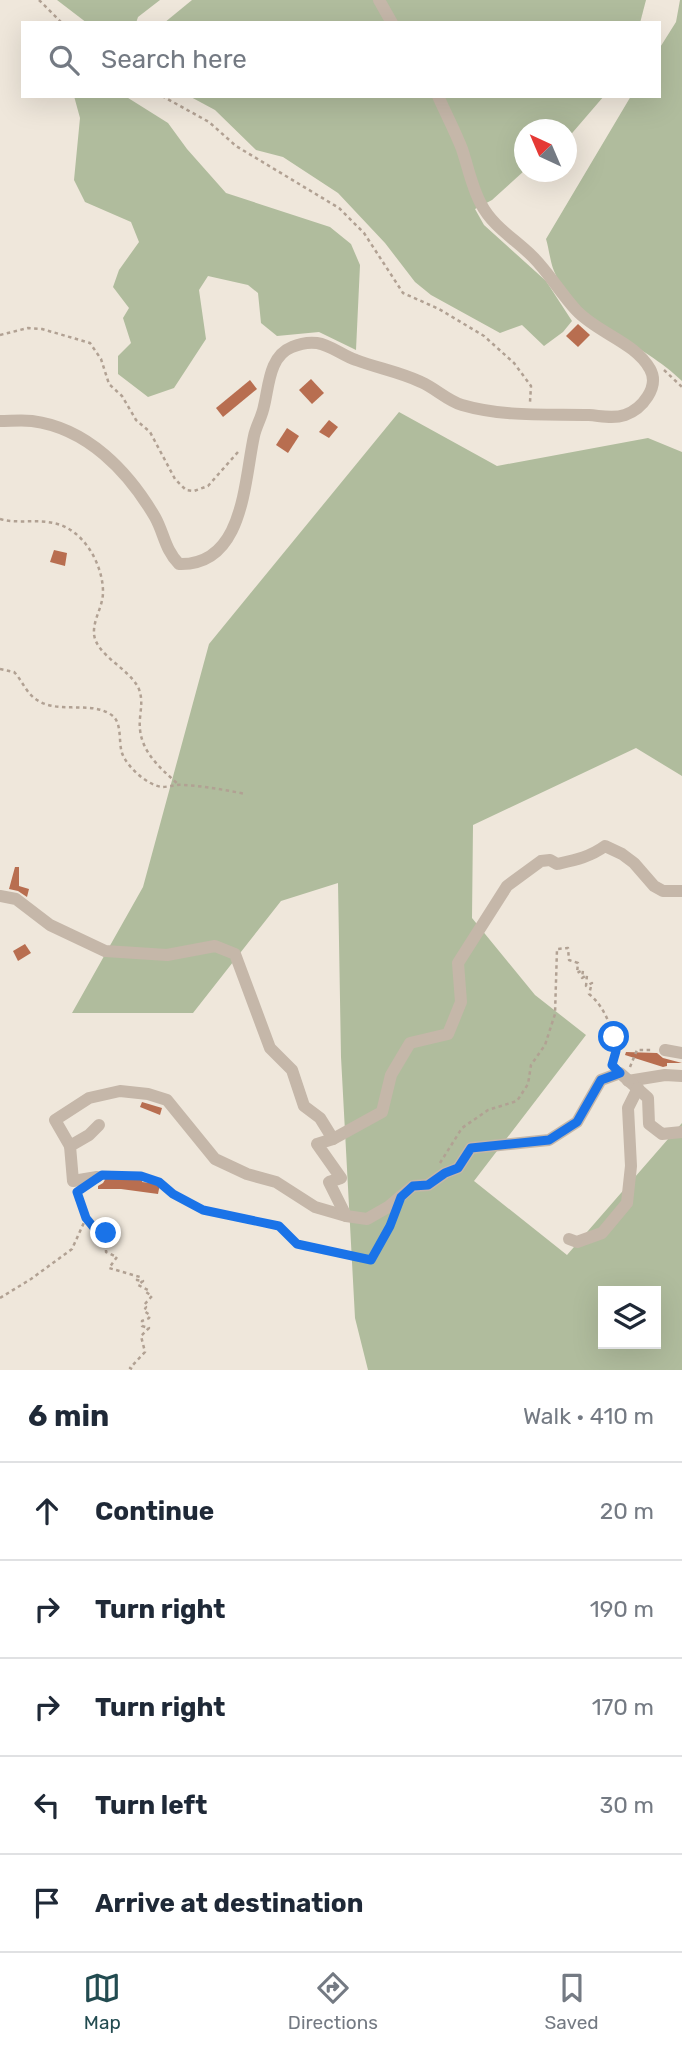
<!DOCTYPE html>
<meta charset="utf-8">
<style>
:root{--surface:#fff;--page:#f2f2f3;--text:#1f2937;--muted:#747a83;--line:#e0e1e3;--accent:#224b50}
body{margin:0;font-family:Rubik,sans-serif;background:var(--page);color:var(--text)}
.controls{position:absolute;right:21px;bottom:21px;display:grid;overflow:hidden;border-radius:0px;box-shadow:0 7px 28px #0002}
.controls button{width:63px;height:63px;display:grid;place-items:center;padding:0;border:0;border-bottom:2px solid var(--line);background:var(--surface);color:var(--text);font:35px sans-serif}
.compass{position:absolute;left:514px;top:119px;width:63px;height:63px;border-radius:50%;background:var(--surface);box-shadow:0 7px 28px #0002;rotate:316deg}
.stop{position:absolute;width:21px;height:21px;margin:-16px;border:5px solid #1a73e8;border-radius:50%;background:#fff}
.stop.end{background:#1a73e8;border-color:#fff;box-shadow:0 2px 7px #0008}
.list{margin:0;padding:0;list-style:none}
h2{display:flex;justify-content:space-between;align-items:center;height:91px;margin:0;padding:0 28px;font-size:30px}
h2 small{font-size:23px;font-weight:400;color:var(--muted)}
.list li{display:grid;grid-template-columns:46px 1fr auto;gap:21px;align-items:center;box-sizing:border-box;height:98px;padding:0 28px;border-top:2px solid var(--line)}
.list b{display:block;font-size:26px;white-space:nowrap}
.list em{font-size:23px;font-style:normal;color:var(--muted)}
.icon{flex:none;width:38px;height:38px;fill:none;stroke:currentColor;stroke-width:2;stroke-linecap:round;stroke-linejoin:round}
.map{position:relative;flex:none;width:682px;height:1370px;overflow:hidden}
.search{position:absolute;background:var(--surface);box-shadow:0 7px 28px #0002;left:21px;right:21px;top:21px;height:77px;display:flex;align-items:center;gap:18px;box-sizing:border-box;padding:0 24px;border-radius:0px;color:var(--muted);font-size:26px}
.sheet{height:581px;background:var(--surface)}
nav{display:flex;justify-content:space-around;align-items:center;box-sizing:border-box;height:98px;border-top:2px solid var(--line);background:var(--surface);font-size:19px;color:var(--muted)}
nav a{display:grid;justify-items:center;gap:4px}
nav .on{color:var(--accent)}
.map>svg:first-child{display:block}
.green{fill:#b0bc9d;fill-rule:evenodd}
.building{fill:#b86e50}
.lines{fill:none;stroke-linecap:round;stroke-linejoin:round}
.path{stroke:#b1a193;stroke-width:2.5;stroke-dasharray:3.5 3.5;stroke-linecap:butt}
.minor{stroke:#c5b7a9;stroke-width:12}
.route{stroke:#1a73e8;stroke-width:9}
</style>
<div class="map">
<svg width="682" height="1370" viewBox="0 0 682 1370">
<rect width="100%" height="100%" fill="#efe7db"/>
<g class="green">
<path d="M 57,0 L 160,0 L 138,17 L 136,23 L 87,23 Z"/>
<path d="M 192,0 L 646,0 L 640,23 L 164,23 Z"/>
<path d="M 680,0 L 682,0 L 682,381 C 643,342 576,324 554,271 C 550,261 549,249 546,239 L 631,96 L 659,96 L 659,49 L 676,22 Z"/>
<path d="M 74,96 L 125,96 L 168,123 L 187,149 L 226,193 L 330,227 L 351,244 L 360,265 L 356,350 L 319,332 L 277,336 L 261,323 L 258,293 L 248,285 L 208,276 L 199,290 L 206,339 L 174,388 L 148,397 L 118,374 L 118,356 L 131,343 L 123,318 L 129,308 L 113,287 L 119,270 L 139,242 L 131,222 L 85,202 L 74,180 L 80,118 Z"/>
<path d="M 189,96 L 604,96 L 567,139 L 566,130 L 524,130 L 524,171 L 492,200 L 475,209 L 484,225 L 546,281 L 572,321 L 563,332 L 544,346 L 522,325 L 500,333 L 431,295 L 415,282 L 385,243 L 338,193 L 283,157 L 256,150 L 215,110 Z"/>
<path d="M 399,412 L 497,466 L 648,438 L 682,452 L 682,776 L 636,748 L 473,825 L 472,918 L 535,995 L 586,1035 L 474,1181 L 567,1255 L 682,1123 L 682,1370 L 368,1370 L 355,1318 L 341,1057 L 338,883 L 281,901 L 193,1013 L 72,1013 L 143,887 L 209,644 ZM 603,1291 L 656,1291 L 656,1344 L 603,1344 Z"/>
</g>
<g class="building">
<path d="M 578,324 L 590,335 L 578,347 L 566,336 Z"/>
<path d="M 311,379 L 324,393 L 312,404 L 299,390 Z"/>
<path d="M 250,380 L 257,389 L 223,417 L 216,408 Z"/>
<path d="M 329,420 L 338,427 L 329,438 L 319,432 Z"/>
<path d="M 287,428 L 299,436 L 288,453 L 276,445 Z"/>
<path d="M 54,550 L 67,553 L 65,566 L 50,562 Z"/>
<path d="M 15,867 L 19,867 L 19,886 L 29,889 L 27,897 L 18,891 L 9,889 Z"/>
<path d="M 25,944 L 31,953 L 18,961 L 13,951 Z"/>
<path d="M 626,1052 L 657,1053 L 663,1058 L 682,1063 L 667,1063 L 667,1066 L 663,1067 L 625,1055 Z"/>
<path d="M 142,1102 L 162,1108 L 160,1115 L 140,1107 Z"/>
<path d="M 131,1177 L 143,1179 L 142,1182 L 160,1184 L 158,1194 L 121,1189 L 98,1189 L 98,1186 L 103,1183 L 106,1178 Z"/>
</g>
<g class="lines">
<g class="path">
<path d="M 39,0 L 62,23"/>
<path d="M 162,96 L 209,122 L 236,146 L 339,208 L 364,233 L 403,293 L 439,309 L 484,336 L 514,363 L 531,386 L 530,402"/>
<path d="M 0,335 L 28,328 L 42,329 L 90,343 L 101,359 L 109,384 L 122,396 L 136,420 L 150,432 L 175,479 L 186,490 L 194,491 L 208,486 L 238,452"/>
<path d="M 664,370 L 682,387"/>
<path d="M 0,519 C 17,524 36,519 53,523 C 83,528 103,564 103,592 C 103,607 93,619 94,634 C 96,655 128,668 138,687 C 143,698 141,707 140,718 C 137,749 158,766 179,785"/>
<path d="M 0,669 L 14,672 C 21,679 25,690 33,697 C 55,716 88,700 110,714 C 123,721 118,741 122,753 C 127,767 147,785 162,787 C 169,787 176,784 183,785 C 204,786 225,790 246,794"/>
<path d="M 630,1067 L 637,1050 L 653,1050"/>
<path d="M 440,1163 L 462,1128 L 488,1110 L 517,1101 L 528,1084 L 531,1065 L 545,1045 L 555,1014 L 557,949 L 568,948 L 569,960 L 578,963 L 577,973 L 583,970 L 582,978 L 587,975 L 586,986 L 592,983 L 589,994 C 607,1008 619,1042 613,1063"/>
<path d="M 109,1175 L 141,1176 L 159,1182 L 173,1194 L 203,1210 L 279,1226 L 297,1244 L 371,1260 L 393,1219"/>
<path d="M 86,1218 L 95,1229 L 103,1227 L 108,1235 L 101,1242 L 101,1246 L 106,1245 L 106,1252 L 117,1257 L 109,1268 L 140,1277 L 137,1280 L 143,1281 L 138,1285 L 148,1290 L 146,1292 L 152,1296 L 144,1305 L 146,1307 L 144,1311 L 150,1315 L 149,1318 L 142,1321 L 142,1326 L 149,1328 L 141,1336 L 145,1352 L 130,1368 L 134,1370"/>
<path d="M 0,1298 L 31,1279 L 72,1249 L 86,1218 L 78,1193"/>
</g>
<g class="minor">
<path d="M 379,0 L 392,23"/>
<path d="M 0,421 C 10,421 22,420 32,421 C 87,428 128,471 155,517 C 164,533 165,550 179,564 C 244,566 244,482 254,436 C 256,426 262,417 264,406 C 269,386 269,356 292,347 C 299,344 309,342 317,343 C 331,345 343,356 356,360 C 377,368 400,372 421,382 C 435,388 448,401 462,405 C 503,417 547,414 589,415 C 602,416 613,419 625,415 C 642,409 660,387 650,369 C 635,342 597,333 576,310 C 561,294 549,273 533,257 C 515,239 493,227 481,204 C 472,188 468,167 462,149 C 455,131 446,114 438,96"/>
<path d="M 0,896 L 16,899 L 50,925 L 105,951 L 167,955 L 215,946 L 235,954 L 270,1048 L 292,1070 L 304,1106 L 320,1118 L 333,1139"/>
<path d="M 665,1050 L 682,1053"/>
<path d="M 628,1081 L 665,1075 L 682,1076"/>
<path d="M 70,1146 L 55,1120 L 89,1098 L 120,1091 L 148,1094 L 167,1100 L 215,1159 L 247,1174 L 276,1182 L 315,1207 L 346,1216 L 367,1219 L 388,1207 L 413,1186 L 428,1185 L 445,1173 L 458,1168 L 471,1148 L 549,1140 L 577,1122 L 601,1080 L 620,1073 L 648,1098 L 649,1124 L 662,1134 L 682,1132"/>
<path d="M 97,1177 L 73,1181 L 70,1146 L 89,1135 L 99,1125"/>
<path d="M 346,1216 L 329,1182 L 341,1178 L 317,1144 L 333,1139 L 382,1112 L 391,1075 L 410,1043 L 448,1034 L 461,1002 L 458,963 L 507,886 L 541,861 L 550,860 L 557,864 C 575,860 590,857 605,846 L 622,854 L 634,863 L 654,886 L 663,891 L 682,891"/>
<path d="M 569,1239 L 577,1242 L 602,1233 L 627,1203 L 631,1166 L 628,1108 L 638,1088"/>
</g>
</g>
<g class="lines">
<path class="route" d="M 106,1233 L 103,1227 L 95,1229 L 86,1218 L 77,1192 L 102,1175 L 141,1176 L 159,1182 L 173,1194 L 203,1210 L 279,1226 L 297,1244 L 371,1260 L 390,1226 L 401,1197 L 413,1186 L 428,1185 L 445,1173 L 458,1168 L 471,1148 L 549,1140 L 577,1122 L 601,1080 L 620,1073 L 612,1065 L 616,1051 L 614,1037"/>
</g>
</svg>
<div class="controls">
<button><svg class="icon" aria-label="layers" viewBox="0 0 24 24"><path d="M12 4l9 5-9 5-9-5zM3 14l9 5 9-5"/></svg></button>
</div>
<svg class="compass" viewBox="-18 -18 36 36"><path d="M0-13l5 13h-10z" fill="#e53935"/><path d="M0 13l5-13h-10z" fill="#747a83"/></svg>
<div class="stop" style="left:614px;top:1037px"></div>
<div class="stop end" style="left:106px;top:1233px"></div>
<div class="search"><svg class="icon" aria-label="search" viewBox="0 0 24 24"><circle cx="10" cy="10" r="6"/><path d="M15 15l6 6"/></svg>Search here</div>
</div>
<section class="sheet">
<h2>6 min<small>Walk · 410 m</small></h2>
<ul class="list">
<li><svg class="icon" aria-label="ahead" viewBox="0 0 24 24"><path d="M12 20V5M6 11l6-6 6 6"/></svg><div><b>Continue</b></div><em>20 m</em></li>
<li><svg class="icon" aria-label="right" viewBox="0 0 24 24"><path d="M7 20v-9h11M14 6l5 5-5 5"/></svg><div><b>Turn right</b></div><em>190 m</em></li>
<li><svg class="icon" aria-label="right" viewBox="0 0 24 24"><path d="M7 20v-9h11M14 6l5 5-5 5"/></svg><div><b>Turn right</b></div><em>170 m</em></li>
<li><svg class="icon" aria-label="left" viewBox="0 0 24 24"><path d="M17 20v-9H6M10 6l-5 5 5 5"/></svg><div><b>Turn left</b></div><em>30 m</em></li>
<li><svg class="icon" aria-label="arrive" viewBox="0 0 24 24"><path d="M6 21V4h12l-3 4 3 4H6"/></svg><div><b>Arrive at destination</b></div></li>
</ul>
</section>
<nav>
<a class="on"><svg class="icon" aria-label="map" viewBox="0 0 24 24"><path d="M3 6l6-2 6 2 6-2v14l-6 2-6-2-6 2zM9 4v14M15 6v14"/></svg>Map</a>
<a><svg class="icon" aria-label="directions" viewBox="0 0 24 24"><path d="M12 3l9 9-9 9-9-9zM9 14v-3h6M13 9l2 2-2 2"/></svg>Directions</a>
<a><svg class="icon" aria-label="saved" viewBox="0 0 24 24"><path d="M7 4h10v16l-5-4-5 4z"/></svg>Saved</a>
</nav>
